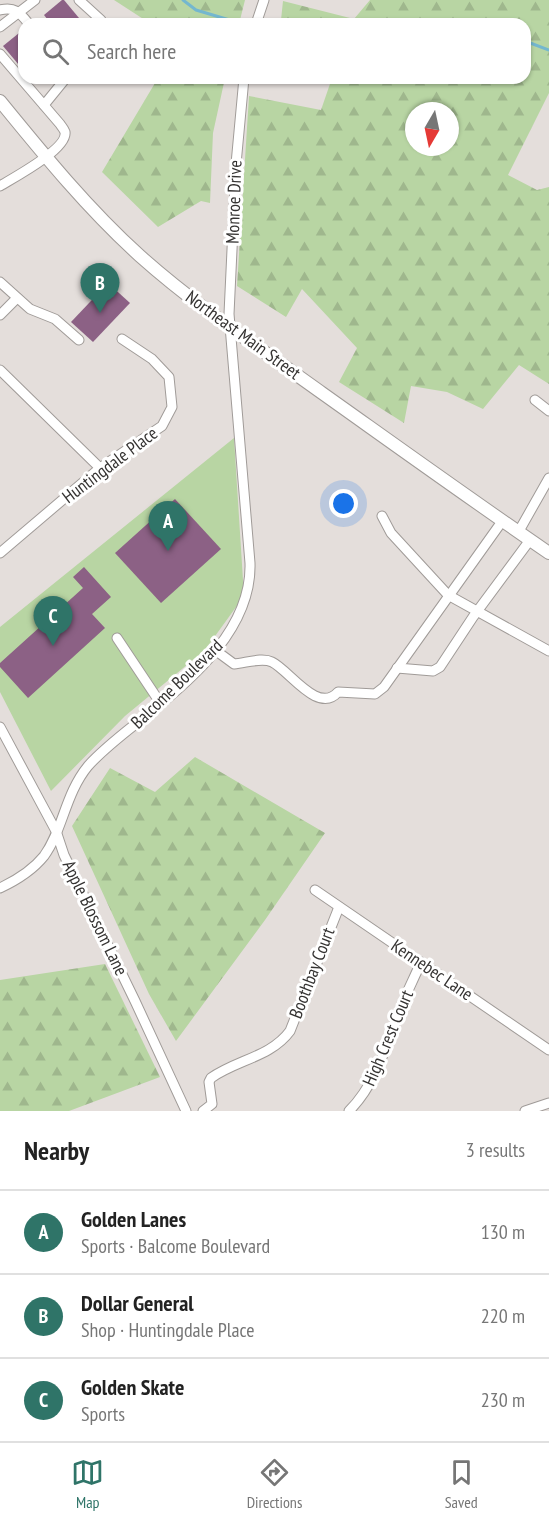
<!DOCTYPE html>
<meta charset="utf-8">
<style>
:root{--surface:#fff;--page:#f6f6f6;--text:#222;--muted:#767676;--line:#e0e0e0;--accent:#2f7468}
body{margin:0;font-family:"PT Sans Narrow",sans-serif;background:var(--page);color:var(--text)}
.compass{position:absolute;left:405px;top:102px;width:54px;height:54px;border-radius:50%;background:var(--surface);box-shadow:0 2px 4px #0004;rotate:189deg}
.you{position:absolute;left:344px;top:504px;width:21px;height:21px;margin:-15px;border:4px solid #fff;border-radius:50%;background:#1a73e8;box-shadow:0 0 0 9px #1a73e833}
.badge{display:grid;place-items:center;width:39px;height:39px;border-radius:50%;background:var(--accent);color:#fff;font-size:20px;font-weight:700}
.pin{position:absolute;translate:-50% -50px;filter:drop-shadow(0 2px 3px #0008)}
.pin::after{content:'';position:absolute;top:32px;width:21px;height:18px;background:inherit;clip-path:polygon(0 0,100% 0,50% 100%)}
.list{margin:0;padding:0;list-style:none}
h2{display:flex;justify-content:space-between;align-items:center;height:78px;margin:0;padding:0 24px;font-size:26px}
h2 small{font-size:20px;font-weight:400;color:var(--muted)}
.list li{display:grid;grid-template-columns:39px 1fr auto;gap:18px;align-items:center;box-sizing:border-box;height:84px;padding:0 24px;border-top:2px solid var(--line)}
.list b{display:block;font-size:22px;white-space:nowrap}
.list p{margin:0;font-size:20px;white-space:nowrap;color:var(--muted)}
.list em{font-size:20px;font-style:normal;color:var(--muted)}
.icon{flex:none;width:33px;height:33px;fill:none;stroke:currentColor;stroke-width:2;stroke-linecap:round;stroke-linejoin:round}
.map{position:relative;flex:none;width:549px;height:1111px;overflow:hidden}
.search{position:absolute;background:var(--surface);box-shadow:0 2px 4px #0004;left:18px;right:18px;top:18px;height:66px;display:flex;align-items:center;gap:15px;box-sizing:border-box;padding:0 21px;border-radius:18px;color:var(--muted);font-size:22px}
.sheet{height:330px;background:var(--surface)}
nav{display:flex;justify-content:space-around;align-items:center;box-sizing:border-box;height:84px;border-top:2px solid var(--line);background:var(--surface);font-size:16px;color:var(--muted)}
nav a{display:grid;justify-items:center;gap:3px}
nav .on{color:var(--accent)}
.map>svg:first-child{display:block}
.forest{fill:url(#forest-firs);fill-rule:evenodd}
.park{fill:#b8d5a3}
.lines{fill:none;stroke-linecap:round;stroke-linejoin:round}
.stream{stroke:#74b7cf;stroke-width:3}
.building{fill:#8c6185}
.minor-casing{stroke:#a09b98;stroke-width:11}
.major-casing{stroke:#a09b98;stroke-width:14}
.minor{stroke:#fff;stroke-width:9}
.major{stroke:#fff;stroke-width:12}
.labels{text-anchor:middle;stroke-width:6;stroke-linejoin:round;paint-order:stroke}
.street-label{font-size:18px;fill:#353332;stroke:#fff}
</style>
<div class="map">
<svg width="549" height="1111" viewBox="0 0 549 1111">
<defs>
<pattern id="forest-firs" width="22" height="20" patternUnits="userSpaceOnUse" patternTransform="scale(1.5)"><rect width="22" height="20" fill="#b8d5a3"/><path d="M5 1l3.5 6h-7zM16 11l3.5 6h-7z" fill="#9fb78d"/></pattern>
</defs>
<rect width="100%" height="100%" fill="#e4dedb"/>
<g class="forest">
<path d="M 114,0 L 245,0 L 239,24 L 151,24 Z"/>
<path d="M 370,0 L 549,0 L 549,93 L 508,175 L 537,190 L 549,187 L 549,384 L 519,365 L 483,409 L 447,392 L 411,386 L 404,423 L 339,382 L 357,348 L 302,289 L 286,317 L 237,286 L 249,96 L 321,110 L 332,78 L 525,78 L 525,24 L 296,24 L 281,20 L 283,1 L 354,19 ZM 414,111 L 450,111 L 450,147 L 414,147 Z"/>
<path d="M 158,78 L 225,78 L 213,133 L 210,203 L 201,201 L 158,227 L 102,172 Z"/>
<path d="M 195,757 L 325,833 L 265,920 L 176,1041 L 149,994 L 72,826 L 110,768 L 155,792 Z"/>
<path d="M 105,964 L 160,1077 L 69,1111 L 0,1111 L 0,980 Z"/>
</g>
<path class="park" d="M 234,438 L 244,596 L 205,650 L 125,716 L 51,791 L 0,692 L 0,627 Z"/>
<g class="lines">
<g class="stream">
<path d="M 183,0 L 196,10 L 243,24"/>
<path d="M 525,41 L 549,50"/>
</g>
</g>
<g class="building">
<path d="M 62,0 L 64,0 L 84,24 L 51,24 L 44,15 Z"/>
<path d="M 24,29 L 24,71 L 3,46 Z"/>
<path d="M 108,283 L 130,303 L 93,342 L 71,322 Z"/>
<path d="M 175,499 L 221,549 L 161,603 L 115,553 Z"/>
<path d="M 84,567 L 111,597 L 92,614 L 105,628 L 28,698 L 0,667 L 0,663 L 83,588 L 73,577 Z"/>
</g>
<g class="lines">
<defs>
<g id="minor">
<path d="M 79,0 L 101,20 L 102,24"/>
<path d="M 0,10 C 15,6 20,13 29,24"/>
<path d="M 256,24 L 264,0"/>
<path d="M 0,27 L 35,0"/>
<path d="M 0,54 L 60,124 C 62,127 64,129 65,132 C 68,149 13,178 0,186"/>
<path d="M 44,105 L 66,78"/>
<path d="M 0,282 L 30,309 L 55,319 L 79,340"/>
<path d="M 0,315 L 17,298"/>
<path d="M 0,370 L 100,468"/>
<path d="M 535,400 L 549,411"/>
<path d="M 382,516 L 391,533 L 448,595 L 549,651"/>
<path d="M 519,531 L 549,478"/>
<path d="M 0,553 L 100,468 L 162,426 L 172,407 L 169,377 L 152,359 L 122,339"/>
<path d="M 117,638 L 161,704"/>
<path d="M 215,650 L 234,664 C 246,663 262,657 272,662 C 289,670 318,715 338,692 L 375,694 L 384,687 L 503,520"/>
<path d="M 397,668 L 433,671 L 440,667 L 473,617 L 530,540"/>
<path d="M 0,727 L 56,831 L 64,855 L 135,1001 L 186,1111"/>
<path d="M 0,888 C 17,880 32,871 44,856 C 63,830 65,794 88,766 C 105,747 127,731 147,715 C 194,678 252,627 250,563 L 229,314 L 236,164 L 244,78"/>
<path d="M 315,890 L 549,1050"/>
<path d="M 203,1111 L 212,1104 L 209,1082 L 211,1078 C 236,1060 271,1057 290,1031 L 339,907"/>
<path d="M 349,1111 C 378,1082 387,1041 402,1004 C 408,990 415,976 421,962"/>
<path d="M 525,1111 L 549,1103"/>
</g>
<path id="major" d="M 0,101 C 44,155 88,209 140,256 C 196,306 261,349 322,393 C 398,447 473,501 549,553"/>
</defs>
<use href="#minor" class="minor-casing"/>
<use href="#major" class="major-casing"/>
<use href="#minor" class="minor"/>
<use href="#major" class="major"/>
</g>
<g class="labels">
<g class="street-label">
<text transform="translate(234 202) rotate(-88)" y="6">Monroe Drive</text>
<text transform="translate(243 335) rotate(36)" y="6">Northeast Main Street</text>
<text transform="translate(110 465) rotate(-37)" y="6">Huntingdale Place</text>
<text transform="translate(177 684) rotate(-44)" y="6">Balcome Boulevard</text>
<text transform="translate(95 918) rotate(64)" y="6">Apple Blossom Lane</text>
<text transform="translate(432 970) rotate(34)" y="6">Kennebec Lane</text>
<text transform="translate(312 973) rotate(-69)" y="6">Boothbay Court</text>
<text transform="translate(388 1038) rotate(-67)" y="6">High Crest Court</text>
</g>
</g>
</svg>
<svg class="compass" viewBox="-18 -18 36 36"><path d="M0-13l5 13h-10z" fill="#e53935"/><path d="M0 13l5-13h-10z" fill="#767676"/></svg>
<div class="you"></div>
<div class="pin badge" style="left:168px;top:551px">A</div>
<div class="pin badge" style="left:100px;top:313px">B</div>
<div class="pin badge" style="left:53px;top:646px">C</div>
<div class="search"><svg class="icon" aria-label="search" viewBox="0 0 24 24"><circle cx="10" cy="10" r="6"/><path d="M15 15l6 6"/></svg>Search here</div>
</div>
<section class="sheet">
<h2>Nearby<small>3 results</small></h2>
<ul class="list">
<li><span class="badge">A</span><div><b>Golden Lanes</b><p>Sports · Balcome Boulevard</p></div><em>130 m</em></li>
<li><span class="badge">B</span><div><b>Dollar General</b><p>Shop · Huntingdale Place</p></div><em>220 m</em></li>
<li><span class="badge">C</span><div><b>Golden Skate</b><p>Sports</p></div><em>230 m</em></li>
</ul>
</section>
<nav>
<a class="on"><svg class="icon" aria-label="map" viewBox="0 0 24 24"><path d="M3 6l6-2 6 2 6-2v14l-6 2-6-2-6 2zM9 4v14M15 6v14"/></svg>Map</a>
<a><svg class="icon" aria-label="directions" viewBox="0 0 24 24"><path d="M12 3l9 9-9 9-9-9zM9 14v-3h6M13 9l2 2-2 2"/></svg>Directions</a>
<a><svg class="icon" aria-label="saved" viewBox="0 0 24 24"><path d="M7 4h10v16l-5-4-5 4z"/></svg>Saved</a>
</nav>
